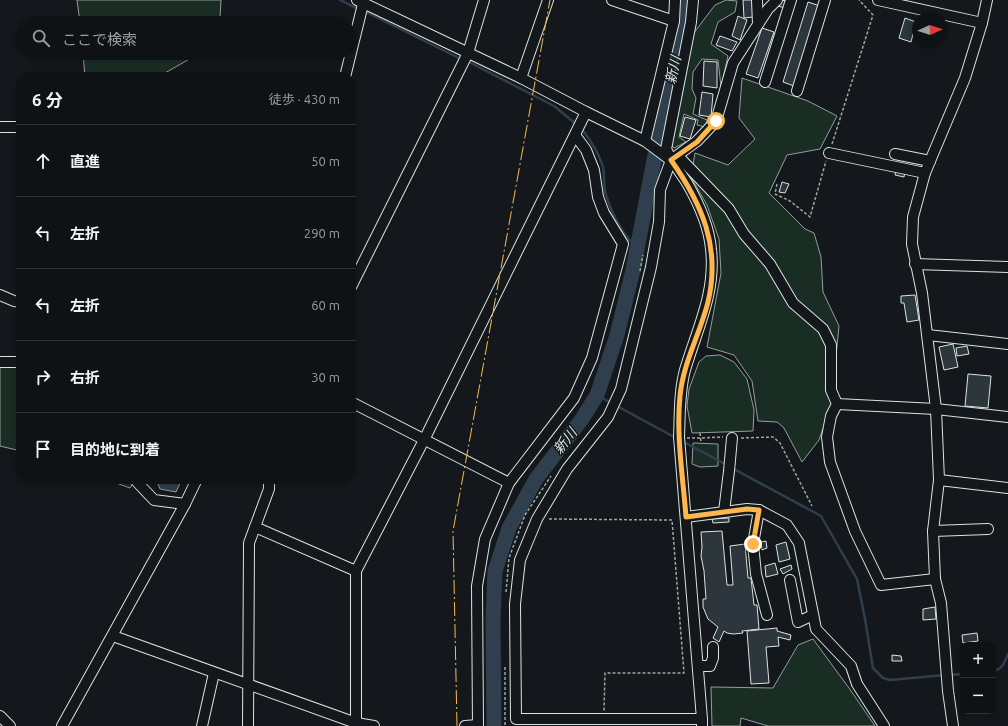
<!DOCTYPE html>
<html lang="ja">
<meta charset="utf-8">
<style>
:root{--surface:#0f1215;--page:#1d2022;--text:#f1f3f6;--muted:#9b9ea0;--line:#2f3234}
body{margin:0;font-family:Ubuntu,"Noto Sans JP",sans-serif;background:var(--page);color:var(--text)}
.controls{position:absolute;right:12px;bottom:12px;display:grid;overflow:hidden;border-radius:8px;box-shadow:0 2px 6px #0003}
.controls button{width:36px;height:36px;display:grid;place-items:center;padding:0;border:0;border-bottom:1px solid var(--line);background:var(--surface);color:var(--text);font:20px sans-serif}
.compass{position:absolute;left:912px;top:12px;width:36px;height:36px;border-radius:50%;background:var(--surface);box-shadow:0 2px 6px #0003;rotate:87deg}
.stop{position:absolute;width:12px;height:12px;margin:-9px;border:3px solid #ffb74d;border-radius:50%;background:#fff}
.stop.end{background:#ffb74d;border-color:#fff;box-shadow:0 1px 4px #0008}
.list{margin:0;padding:0;list-style:none}
h2{display:flex;justify-content:space-between;align-items:center;height:52px;margin:0;padding:0 16px;font-size:17px}
h2 small{font-size:13px;font-weight:400;color:var(--muted)}
.list li{display:grid;grid-template-columns:26px 1fr auto;gap:12px;align-items:center;box-sizing:border-box;height:72px;padding:0 16px;border-top:1px solid var(--line)}
.list b{display:block;font-size:15px;white-space:nowrap}
.list em{font-size:13px;font-style:normal;color:var(--muted)}
.icon{flex:none;width:22px;height:22px;fill:none;stroke:currentColor;stroke-width:2;stroke-linecap:round;stroke-linejoin:round}
.map{position:relative;flex:none;width:1008px;height:726px;overflow:hidden}
.search{position:absolute;background:var(--surface);box-shadow:0 2px 6px #0003;left:16px;top:16px;width:340px;height:44px;display:flex;align-items:center;gap:10px;box-sizing:border-box;padding:0 14px;border-radius:22px;color:var(--muted);font-size:15px}
.panel{position:absolute;background:var(--surface);box-shadow:0 2px 6px #0003;left:16px;top:72px;width:340px;height:412px;border-radius:16px}
.map>svg:first-child{display:block}
.green{fill:#1a2d24;stroke:#939e99}
.water{fill:#2f3f4d;stroke:#939e99}
.lines{fill:none;stroke-linecap:round;stroke-linejoin:round}
.stream{stroke:#2f3f4d;stroke-width:2.5}
.river{stroke:#2f3f4d;stroke-width:15}
.building{fill:#2c363c;stroke:#d8e6dc}
.minor-casing{stroke:#d8e6dc;stroke-width:12}
.path{stroke:#9da8a2;stroke-width:1.5;stroke-dasharray:3 2;stroke-linecap:butt}
.minor{stroke:#14181c;stroke-width:10}
.power{stroke:#ffb74d;stroke-width:1;stroke-dasharray:14 3 2 3;stroke-linecap:butt}
.route{stroke:#ffb74d;stroke-width:5}
.labels{text-anchor:middle;stroke-width:3;stroke-linejoin:round;paint-order:stroke}
.water-label{font-size:14px;font-style:italic;fill:#d8e6dc;stroke:#14181c}
</style>
<div class="map">
<svg width="1008" height="726" viewBox="0 0 1008 726">
<rect width="100%" height="100%" fill="#14181c"/>
<g class="green">
<path d="M 77,0 L 221,0 L 220,17 L 217,23 L 80,23 Z"/>
<path d="M 726,0 L 737,1 L 735,12 L 718,22 L 711,44 L 728,56 L 721,87 L 718,60 L 702,59 L 693,72 L 692,89 L 696,98 L 693,114 L 707,120 L 705,127 L 697,125 L 698,120 L 684,114 L 679,137 L 686,142 L 674,148 L 670,143 L 693,34 L 715,5 Z"/>
<path d="M 83,53 L 200,53 L 165,73 L 151,77 L 85,77 Z"/>
<path d="M 742,78 L 808,101 L 837,116 L 820,149 L 787,155 L 769,193 L 805,229 L 814,233 L 821,257 L 823,292 L 839,326 L 831,405 L 819,440 L 802,462 L 784,428 L 777,422 L 758,421 L 752,381 L 734,355 L 707,347 L 721,273 L 719,239 L 707,205 L 691,177 L 695,153 L 728,165 L 755,139 L 739,118 Z"/>
<path d="M 720,355 L 734,362 L 747,379 L 754,410 L 753,431 L 692,433 L 687,406 L 689,389 L 699,362 L 706,356 Z"/>
<path d="M 0,366 L 18,367 L 21,368 L 21,451 L 0,446 Z"/>
<path d="M 693,443 L 718,444 L 718,466 L 700,467 L 692,464 Z"/>
<path d="M 105,479 L 131,479 L 133,483 L 130,488 Z"/>
<path d="M 813,639 L 849,688 L 875,726 L 768,726 L 741,718 L 740,726 L 712,726 L 711,687 L 773,688 L 798,645 Z"/>
</g>
<path class="water" d="M 156,479 L 182,479 L 176,492 L 160,489 Z"/>
<g class="lines">
<g class="stream">
<path d="M 340,0 L 358,9"/>
<path d="M 368,13 L 459,58"/>
<path d="M 469,62 L 554,106 L 576,124"/>
<path d="M 582,129 C 591,141 599,153 603,167 C 605,176 603,186 606,195 C 612,214 623,235 638,249"/>
<path d="M 597,395 L 611,403"/>
<path d="M 615,405 L 676,438"/>
<path d="M 682,441 L 727,465"/>
<path d="M 732,468 L 821,516 L 857,579 L 865,619 L 873,668 L 883,678 L 890,680 L 945,675"/>
<path d="M 993,671 C 1002,670 1005,662 1008,654"/>
<path d="M 950,675 L 963,674"/>
</g>
<g class="river">
<path d="M 657,139 L 684,23 L 684,0"/>
<path d="M 494,726 L 493,620 L 495,571 L 509,528 L 536,479 L 582,419 L 597,395 L 617,335 L 633,270 L 655,155"/>
</g>
</g>
<g class="building">
<path d="M 743,0 L 752,0 L 753,17 L 744,18 Z"/>
<path d="M 781,0 L 787,1 L 785,8 L 778,6 Z"/>
<path d="M 808,2 L 820,6 L 794,86 L 783,82 Z"/>
<path d="M 738,16 L 747,20 L 740,40 L 732,36 Z"/>
<path d="M 905,18 L 916,22 L 911,42 L 899,38 Z"/>
<path d="M 762,28 L 774,32 L 758,78 L 746,74 Z"/>
<path d="M 720,36 L 737,42 L 732,51 L 716,45 Z"/>
<path d="M 704,61 L 717,62 L 717,88 L 703,86 Z"/>
<path d="M 702,92 L 713,94 L 711,117 L 699,115 Z"/>
<path d="M 685,117 L 696,120 L 690,139 L 680,136 Z"/>
<path d="M 896,169 L 905,171 L 904,177 L 895,175 Z"/>
<path d="M 782,182 L 789,184 L 785,193 L 779,192 Z"/>
<path d="M 915,295 L 919,320 L 907,322 L 904,303 L 901,303 L 901,296 Z"/>
<path d="M 953,344 L 958,367 L 944,370 L 939,347 Z"/>
<path d="M 967,346 L 969,354 L 957,356 L 956,348 Z"/>
<path d="M 968,374 L 991,376 L 988,408 L 965,406 Z"/>
<path d="M 729,518 L 729,522 L 713,523 L 712,519 Z"/>
<path d="M 722,531 L 727,585 L 733,585 L 730,546 L 745,544 L 748,578 L 751,578 L 754,605 L 757,605 L 759,629 L 742,631 L 743,633 L 733,634 L 727,633 L 724,631 L 719,642 L 713,638 L 718,627 L 708,619 L 703,607 L 703,599 L 706,599 L 704,571 L 701,556 L 702,547 L 701,532 Z"/>
<path d="M 766,541 L 767,548 L 762,550 L 761,542 Z"/>
<path d="M 786,542 L 790,559 L 779,562 L 776,545 Z"/>
<path d="M 775,563 L 778,574 L 766,577 L 765,566 Z"/>
<path d="M 791,565 L 792,569 L 783,574 L 780,569 Z"/>
<path d="M 935,607 L 936,619 L 923,620 L 923,609 Z"/>
<path d="M 777,628 L 777,631 L 791,635 L 790,640 L 778,637 L 779,646 L 766,647 L 769,683 L 751,684 L 747,631 Z"/>
<path d="M 977,633 L 978,641 L 963,643 L 962,635 Z"/>
<path d="M 892,655 L 901,656 L 902,661 L 892,661 Z"/>
</g>
<g class="lines">
<defs>
<g id="minor">
<path d="M 357,0 L 521,78 L 586,112 L 645,141 L 669,159"/>
<path d="M 612,0 L 674,21"/>
<path d="M 693,0 L 691,22 L 666,149 C 672,162 680,172 687,183 C 698,202 709,227 711,249 C 716,293 697,329 685,370 C 679,392 680,415 679,437 L 702,719 L 702,726"/>
<path d="M 757,0 L 758,24"/>
<path d="M 878,0 L 982,23"/>
<path d="M 345,77 L 364,0"/>
<path d="M 521,78 L 548,0"/>
<path d="M 765,82 L 791,0"/>
<path d="M 797,91 L 825,0"/>
<path d="M 0,127 L 21,127"/>
<path d="M 645,141 L 674,21 L 675,0"/>
<path d="M 829,153 L 925,173"/>
<path d="M 895,154 L 930,161"/>
<path d="M 678,156 L 729,209 L 744,234 L 770,264 L 793,303 L 823,329 L 831,345 L 831,390 L 837,404 L 831,416 L 827,437 L 830,462 L 855,531 L 881,585 L 935,579"/>
<path d="M 915,264 L 1008,267"/>
<path d="M 351,287 L 468,53 L 484,0"/>
<path d="M 0,295 L 14,301 L 21,302"/>
<path d="M 928,335 L 1008,344"/>
<path d="M 0,362 L 21,362"/>
<path d="M 351,402 L 509,483"/>
<path d="M 837,404 L 936,409 L 1008,417"/>
<path d="M 136,479 L 137,482 L 154,500 L 185,504"/>
<path d="M 939,480 L 1008,488"/>
<path d="M 759,510 L 753,544 L 756,574 L 767,615"/>
<path d="M 724,512 L 729,471 L 732,438"/>
<path d="M 686,517 L 747,509 L 759,510 L 787,525 L 799,543 L 816,629 L 851,666 L 857,684 L 884,726"/>
<path d="M 255,527 L 356,571"/>
<path d="M 933,531 L 988,529"/>
<path d="M 790,580 L 798,622 L 813,615"/>
<path d="M 113,636 L 356,723 L 374,726"/>
<path d="M 698,666 L 710,666 L 713,658 L 713,647"/>
<path d="M 0,716 L 10,726"/>
<path d="M 702,719 L 516,719 L 515,604 L 520,560 L 537,519 L 567,469 L 608,417 L 621,389 L 651,267 L 659,222 L 660,190 L 671,160 L 697,141 L 716,121 L 733,63 L 768,9 L 777,0"/>
<path d="M 62,726 L 185,504 L 197,479"/>
<path d="M 202,726 L 214,673"/>
<path d="M 248,726 L 249,543 L 269,489 L 269,479"/>
<path d="M 356,726 L 356,571 L 425,438 L 586,112"/>
<path d="M 465,726 L 478,725"/>
<path d="M 478,726 L 477,586 L 485,539 L 509,483 L 574,398 L 592,358 L 623,244 L 604,213 L 598,197 L 594,170 L 586,150 L 575,135"/>
<path d="M 953,726 L 948,691 L 941,603 L 935,579 L 933,531 L 939,480 L 936,409 L 922,293 L 912,244 L 913,217 L 925,173 L 965,78 L 982,23 L 987,0"/>
</g>
</defs>
<use href="#minor" class="minor-casing"/>
<g class="path">
<path d="M 832,144 L 873,15 L 859,0"/>
<path d="M 777,184 L 775,194 L 790,201 L 810,217 L 826,161"/>
<path d="M 640,271 L 643,255"/>
<path d="M 700,433 L 701,443"/>
<path d="M 687,438 L 700,438 L 723,437"/>
<path d="M 741,438 L 773,437 L 780,443 L 812,506"/>
<path d="M 549,519 L 672,520 L 684,673 L 605,673 L 604,711"/>
<path d="M 506,592 L 509,558 L 525,515 L 551,476"/>
<path d="M 505,667 L 505,726"/>
</g>
<use href="#minor" class="minor"/>
<path class="power" d="M 457,726 L 453,531 L 550,0"/>
</g>
<g class="lines">
<path class="route" d="M 716,121 L 697,142 L 671,160 C 702,204 721,247 708,302 C 700,334 683,363 680,396 C 676,436 683,477 686,517 L 747,509 L 759,510 L 753,544"/>
</g>
<g class="labels">
<g class="water-label">
<text transform="translate(673 70) rotate(-77)" y="5">新川</text>
<text transform="translate(565 441) rotate(-52)" y="5">新川</text>
</g>
</g>
</svg>
<div class="controls">
<button>+</button>
<button>−</button>
</div>
<svg class="compass" viewBox="-18 -18 36 36"><path d="M0-13l5 13h-10z" fill="#e53935"/><path d="M0 13l5-13h-10z" fill="#9b9ea0"/></svg>
<div class="stop" style="left:716px;top:121px"></div>
<div class="stop end" style="left:753px;top:544px"></div>
<div class="search"><svg class="icon" aria-label="search" viewBox="0 0 24 24"><circle cx="10" cy="10" r="6"/><path d="M15 15l6 6"/></svg>ここで検索</div>
<section class="panel">
<h2>6 分<small>徒歩 · 430 m</small></h2>
<ul class="list">
<li><svg class="icon" aria-label="ahead" viewBox="0 0 24 24"><path d="M12 20V5M6 11l6-6 6 6"/></svg><div><b>直進</b></div><em>50 m</em></li>
<li><svg class="icon" aria-label="left" viewBox="0 0 24 24"><path d="M17 20v-9H6M10 6l-5 5 5 5"/></svg><div><b>左折</b></div><em>290 m</em></li>
<li><svg class="icon" aria-label="left" viewBox="0 0 24 24"><path d="M17 20v-9H6M10 6l-5 5 5 5"/></svg><div><b>左折</b></div><em>60 m</em></li>
<li><svg class="icon" aria-label="right" viewBox="0 0 24 24"><path d="M7 20v-9h11M14 6l5 5-5 5"/></svg><div><b>右折</b></div><em>30 m</em></li>
<li><svg class="icon" aria-label="arrive" viewBox="0 0 24 24"><path d="M6 21V4h12l-3 4 3 4H6"/></svg><div><b>目的地に到着</b></div></li>
</ul>
</section>
</div>
